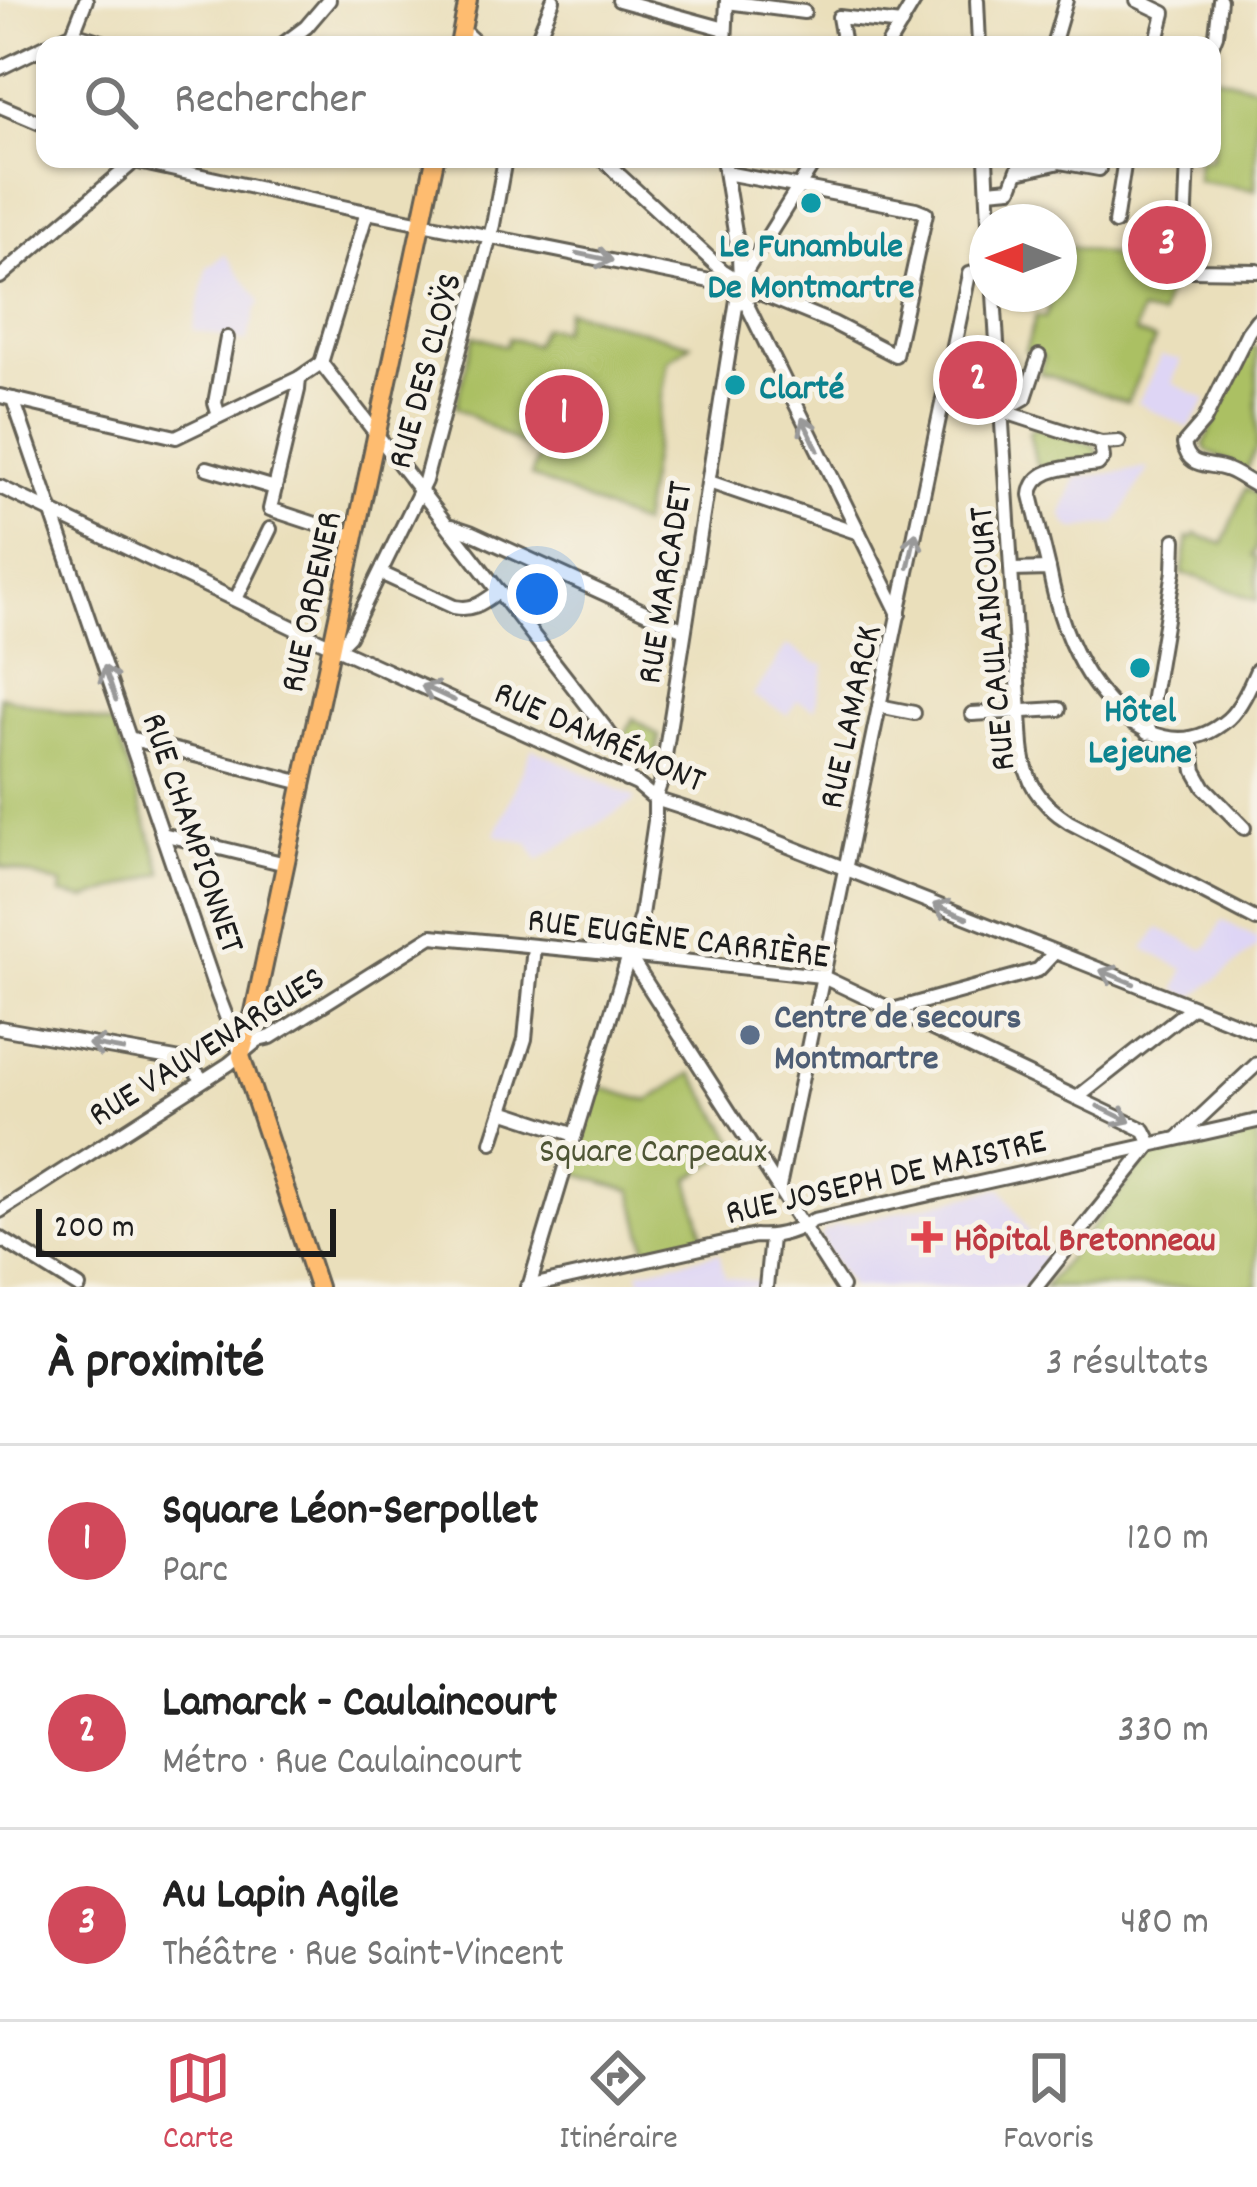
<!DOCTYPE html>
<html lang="fr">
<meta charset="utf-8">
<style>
:root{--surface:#fff;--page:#f6f6f6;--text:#222;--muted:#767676;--line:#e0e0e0;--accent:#d1495b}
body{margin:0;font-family:Dekko,sans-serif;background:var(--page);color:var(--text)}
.compass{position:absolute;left:969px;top:204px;width:108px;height:108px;border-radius:50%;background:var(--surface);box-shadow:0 3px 9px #0004;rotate:270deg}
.scale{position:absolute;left:36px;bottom:30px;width:300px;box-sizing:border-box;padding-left:12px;border:6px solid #1c1c1c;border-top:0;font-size:33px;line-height:42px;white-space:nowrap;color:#1c1c1c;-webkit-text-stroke:9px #f7f3e8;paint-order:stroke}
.you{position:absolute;left:537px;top:594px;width:42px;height:42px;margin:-30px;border:9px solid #fff;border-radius:50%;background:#1a73e8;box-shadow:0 0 0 18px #1a73e833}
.badge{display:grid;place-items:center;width:78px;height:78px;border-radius:50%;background:var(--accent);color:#fff;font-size:39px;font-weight:700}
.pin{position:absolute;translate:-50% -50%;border:6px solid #fff;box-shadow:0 3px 12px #0006}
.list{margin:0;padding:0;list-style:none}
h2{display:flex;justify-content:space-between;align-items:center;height:156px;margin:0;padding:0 48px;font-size:51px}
h2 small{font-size:39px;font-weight:400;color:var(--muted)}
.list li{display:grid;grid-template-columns:78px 1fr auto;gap:36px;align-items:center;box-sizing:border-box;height:192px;padding:0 48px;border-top:3px solid var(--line)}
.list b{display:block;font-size:45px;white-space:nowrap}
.list p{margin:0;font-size:39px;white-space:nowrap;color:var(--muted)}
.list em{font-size:39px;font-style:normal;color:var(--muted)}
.icon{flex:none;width:66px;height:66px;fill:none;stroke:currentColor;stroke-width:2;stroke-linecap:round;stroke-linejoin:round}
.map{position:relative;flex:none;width:1257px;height:1287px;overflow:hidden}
.search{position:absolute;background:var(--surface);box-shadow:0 3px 9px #0004;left:36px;right:36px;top:36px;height:132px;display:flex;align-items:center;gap:30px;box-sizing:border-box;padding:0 42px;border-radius:24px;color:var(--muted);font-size:45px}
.sheet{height:732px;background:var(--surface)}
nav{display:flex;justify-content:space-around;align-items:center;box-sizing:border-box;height:168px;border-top:3px solid var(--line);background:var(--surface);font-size:33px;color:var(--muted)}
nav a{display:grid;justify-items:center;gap:6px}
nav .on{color:var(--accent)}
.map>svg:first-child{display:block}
.built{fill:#ded5f5}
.green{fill:#abc064;stroke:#646e40;stroke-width:3}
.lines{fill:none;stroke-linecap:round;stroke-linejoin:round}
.minor-casing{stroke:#646054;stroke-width:18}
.major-casing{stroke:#646054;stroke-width:22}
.minor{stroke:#fff;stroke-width:12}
.major{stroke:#febc70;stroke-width:16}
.oneway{stroke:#999}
.culture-dot{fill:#0f9aa8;stroke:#f7f3e8;stroke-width:4.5}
.service-dot{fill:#5c6f8a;stroke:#f7f3e8;stroke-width:4.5}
.health-dot{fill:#e0444e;stroke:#f7f3e8;stroke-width:4.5}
.labels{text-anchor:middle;stroke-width:10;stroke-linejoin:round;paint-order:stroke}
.culture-label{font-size:36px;font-weight:bold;fill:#0d838f;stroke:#f7f3e8}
.street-label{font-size:36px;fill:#1c1c1c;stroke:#f7f3e8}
.service-label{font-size:36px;font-weight:bold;fill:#4e5e75;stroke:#f7f3e8;text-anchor:start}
.park-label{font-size:36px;fill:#4e5535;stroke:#f7f3e8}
.health-label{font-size:36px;font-weight:bold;fill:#be3a42;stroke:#f7f3e8;text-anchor:start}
</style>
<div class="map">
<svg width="1257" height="1287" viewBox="0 0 1257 1287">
<rect width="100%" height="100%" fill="#f7f3e8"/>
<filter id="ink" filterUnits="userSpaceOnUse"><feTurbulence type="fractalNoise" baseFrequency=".00833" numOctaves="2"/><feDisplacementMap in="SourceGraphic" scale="24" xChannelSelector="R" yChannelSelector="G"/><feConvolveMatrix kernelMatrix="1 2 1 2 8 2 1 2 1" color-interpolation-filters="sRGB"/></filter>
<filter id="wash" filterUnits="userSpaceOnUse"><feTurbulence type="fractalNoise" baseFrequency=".004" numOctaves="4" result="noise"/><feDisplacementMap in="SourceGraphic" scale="48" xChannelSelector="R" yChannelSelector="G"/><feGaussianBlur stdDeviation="2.7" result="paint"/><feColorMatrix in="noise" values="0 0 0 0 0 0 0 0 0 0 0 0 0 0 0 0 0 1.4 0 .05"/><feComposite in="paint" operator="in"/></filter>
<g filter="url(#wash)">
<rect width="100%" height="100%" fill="#eadfbb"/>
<g class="built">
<path d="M 225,254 L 258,298 L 260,305 L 256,308 L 247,342 L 193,330 L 208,265 L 211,266 Z"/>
<path d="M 1161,356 L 1181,360 L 1172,383 L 1207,400 L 1188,428 L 1138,403 Z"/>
<path d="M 1149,468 L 1116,523 L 1076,529 L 1067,525 L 1062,514 L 1076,478 Z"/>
<path d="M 787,645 L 816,663 L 825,665 L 815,709 L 797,700 L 788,715 L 753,696 Z"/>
<path d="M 532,748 L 634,797 L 635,801 L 538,860 L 528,843 L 495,835 Z"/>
<path d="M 1222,920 L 1257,938 L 1257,947 L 1193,997 L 1176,990 L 1184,969 L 1144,949 L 1159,928 L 1204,950 L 1210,944 Z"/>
<path d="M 1002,1188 L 1046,1260 L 1025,1287 L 851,1287 L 824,1245 L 826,1241 L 821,1239 L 825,1229 L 830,1231 L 832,1227 Z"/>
<path d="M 719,1253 L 725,1277 L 758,1282 L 757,1287 L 642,1287 L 639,1271 Z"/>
</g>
<g class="green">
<path d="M 1212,75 L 1257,87 L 1255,190 L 1197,181 L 1198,159 L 1212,159 Z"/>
<path d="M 1066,246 L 1167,266 L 1171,272 L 1161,316 L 1140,312 L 1135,333 L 1155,340 L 1127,402 L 1040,373 L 1044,358 L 1025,351 L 1036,316 L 1045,318 L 1053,294 L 1059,294 L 1059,268 Z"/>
<path d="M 567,310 L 691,344 L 668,360 L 641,525 L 531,476 L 539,455 L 455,407 L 474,336 L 506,346 L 509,338 L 534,345 L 543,327 L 561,331 Z"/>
<path d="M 1249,346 L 1257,348 L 1257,447 L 1246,470 L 1207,451 L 1204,444 Z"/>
<path d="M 1034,427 L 1094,445 L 1099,454 L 1094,460 L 1043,468 L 1036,464 L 1029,432 Z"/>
<path d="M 1246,488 L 1257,494 L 1257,546 L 1253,556 L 1257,558 L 1257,601 L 1197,577 L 1182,574 L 1188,537 L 1193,539 L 1195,534 L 1223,544 Z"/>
<path d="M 0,696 L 114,725 L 163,873 L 86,899 L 61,894 L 62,884 L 0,866 Z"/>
<path d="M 633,718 L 659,736 L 654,769 L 650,770 L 624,737 Z"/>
<path d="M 692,1073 L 739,1147 L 689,1179 L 704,1238 L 647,1251 L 632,1191 L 573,1173 L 599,1087 L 648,1101 Z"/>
<path d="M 1257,1129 L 1257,1287 L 1044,1287 L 1150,1154 Z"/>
</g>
</g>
<g filter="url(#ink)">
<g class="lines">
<defs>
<g id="minor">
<path d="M 619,0 L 725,29"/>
<path d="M 977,0 L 979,45"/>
<path d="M 1137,0 L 1164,13 L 1156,45"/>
<path d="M 727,2 L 804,12"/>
<path d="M 462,30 L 478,45"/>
<path d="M 73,33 L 112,45"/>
<path d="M 48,45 L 73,33 L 86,0"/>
<path d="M 282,45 L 306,27 L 329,0"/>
<path d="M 535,45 L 553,0"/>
<path d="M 725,45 L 727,0"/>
<path d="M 844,45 L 839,17 L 901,24"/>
<path d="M 888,45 L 915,0"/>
<path d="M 1053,45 L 1066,0"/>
<path d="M 1212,45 L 1216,35 L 1220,0"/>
<path d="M 0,68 L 45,46"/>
<path d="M 0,106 L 45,125"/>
<path d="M 125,159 L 357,210 L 725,284 L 739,281"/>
<path d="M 602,159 L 722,270 L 757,292 L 833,323 L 895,355 L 926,213 L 916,209 L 726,173"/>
<path d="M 816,159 L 740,281 L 747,305 L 899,614"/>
<path d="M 986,159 L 989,222"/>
<path d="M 1188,159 L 1184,257 L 1180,266 L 1191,270 L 1257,271"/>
<path d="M 1018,172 L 1060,162 L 1099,169"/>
<path d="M 988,190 L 1011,188 L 1022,159"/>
<path d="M 1115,223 L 1125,159"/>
<path d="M 0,277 L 136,160"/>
<path d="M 994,294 L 1022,746 C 1025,781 1039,803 1069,822 L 1257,920"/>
<path d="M 1257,320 L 1248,332 L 1204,421 L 1184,444 C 1189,470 1208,462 1228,470 C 1238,474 1247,481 1257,486"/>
<path d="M 321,363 L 627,756 L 629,761 L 626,780"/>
<path d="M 321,363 L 367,212"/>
<path d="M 299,378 L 298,390 L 270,509 L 355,537"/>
<path d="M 0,396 L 176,437 L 299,378 L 321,363"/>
<path d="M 13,399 L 215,988 L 241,1055"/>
<path d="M 1002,411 L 1101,443 L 1119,442"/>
<path d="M 1002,411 L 1025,398 L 1039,356"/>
<path d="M 219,416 L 215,403 L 227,338"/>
<path d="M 207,468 L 275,488"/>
<path d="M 709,482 L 859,533"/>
<path d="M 0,487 L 319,640 L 637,784 L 655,799 L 733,824 L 1257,1032"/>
<path d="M 452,526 L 470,532 L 684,630"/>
<path d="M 1049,569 L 1031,495 C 1034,465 1074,468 1098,464 L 1103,458 L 1101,443"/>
<path d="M 1012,570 L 1049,569 C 1056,606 1068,644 1088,675 C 1120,723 1175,765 1228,719 C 1241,707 1250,686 1257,670"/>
<path d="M 387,576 L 454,607 C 474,611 483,602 499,591"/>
<path d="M 236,599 L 270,529"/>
<path d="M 334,645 L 342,643 L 349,636 L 425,481 L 493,225 L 505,159"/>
<path d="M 879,706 L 914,713"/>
<path d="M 972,714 L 1059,709"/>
<path d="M 1147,733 L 1174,571 L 1175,540"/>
<path d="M 129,738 L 303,783"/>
<path d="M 1190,739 L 1195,771 L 1204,787 L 1244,828"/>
<path d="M 162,834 L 286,864"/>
<path d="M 534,947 L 525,1039 L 502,1111 L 575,1135"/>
<path d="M 629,956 L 842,1287"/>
<path d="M 896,1009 L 1038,970 L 1055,952"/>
<path d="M 0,1028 L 187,1061 L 203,1080"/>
<path d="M 1078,1097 L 1192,1007"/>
<path d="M 1179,1137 L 1257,1064"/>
<path d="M 492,1142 L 502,1111"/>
<path d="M 779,1187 L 969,274 L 987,271"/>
<path d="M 0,1211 L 229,1064 L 258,1040 L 271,1037 L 432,936 L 618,954 L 821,976 L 1144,1130 L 1151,1144 L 1036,1287"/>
<path d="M 0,1238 L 79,1287"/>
<path d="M 527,1287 L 755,1236 C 776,1238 796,1231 814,1220 L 1257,1121"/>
<path d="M 529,1287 L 641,915 L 655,821 L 655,799 L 661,781 L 740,281 L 739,256 L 723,159"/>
<path d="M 766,1287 L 771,1238"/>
</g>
<g id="major">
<path d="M 459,45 L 468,0"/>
<path d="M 318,1287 L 241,1056 L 254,1012 L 435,159"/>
</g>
</defs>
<use href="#minor" class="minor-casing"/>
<use href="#major" class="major-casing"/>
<use href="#minor" class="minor"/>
<use href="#major" class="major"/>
</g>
<defs><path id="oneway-shaft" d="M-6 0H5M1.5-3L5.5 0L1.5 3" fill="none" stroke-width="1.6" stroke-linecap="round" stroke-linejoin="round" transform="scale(3)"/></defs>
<g class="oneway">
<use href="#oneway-shaft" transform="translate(595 257) rotate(12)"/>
<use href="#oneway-shaft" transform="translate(810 434) rotate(-116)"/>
<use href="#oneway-shaft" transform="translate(912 550) rotate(-78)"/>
<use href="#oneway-shaft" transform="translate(110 683) rotate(-109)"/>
<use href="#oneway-shaft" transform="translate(438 693) rotate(-155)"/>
<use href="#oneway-shaft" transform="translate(950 911) rotate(-158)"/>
<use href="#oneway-shaft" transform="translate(1117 977) rotate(-158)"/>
<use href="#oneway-shaft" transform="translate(106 1047) rotate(-170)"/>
<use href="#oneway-shaft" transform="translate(1114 1114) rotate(26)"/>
</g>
</g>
<g class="culture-dot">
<circle cx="811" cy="203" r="12"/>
<circle cx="735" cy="385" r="12"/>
<circle cx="1140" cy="668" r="12"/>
</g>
<circle class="service-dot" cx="750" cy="1035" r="12"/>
<path class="health-dot" d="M921 1219h12v12h12v12h-12v12h-12v-12h-12v-12h12z"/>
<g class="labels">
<g class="culture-label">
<text x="811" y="256">Le Funambule<tspan x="811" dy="41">De Montmartre</tspan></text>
<text x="759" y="398" text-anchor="start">Clarté</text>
<text x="1140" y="721">Hôtel<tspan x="1140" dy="41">Lejeune</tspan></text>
</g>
<g class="street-label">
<text transform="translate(422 370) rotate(-75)" y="13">RUE DES CLOŸS</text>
<text transform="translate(662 582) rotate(-81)" y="13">RUE MARCADET</text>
<text transform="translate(308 601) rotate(-78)" y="13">RUE ORDENER</text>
<text transform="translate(989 639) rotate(-95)" y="13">RUE CAULAINCOURT</text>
<text transform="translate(847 716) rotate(-78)" y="13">RUE LAMARCK</text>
<text transform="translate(601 734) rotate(24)" y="13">RUE DAMRÉMONT</text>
<text transform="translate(196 832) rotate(71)" y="13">RUE CHAMPIONNET</text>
<text transform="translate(679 935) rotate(7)" y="13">RUE EUGÈNE CARRIÈRE</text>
<text transform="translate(205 1044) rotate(-32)" y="13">RUE VAUVENARGUES</text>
<text transform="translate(885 1174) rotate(-13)" y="13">RUE JOSEPH DE MAISTRE</text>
</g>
<g class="service-label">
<text x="774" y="1027">Centre de secours<tspan x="774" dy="41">Montmartre</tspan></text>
</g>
<g class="park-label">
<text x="653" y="1161">Square Carpeaux</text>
</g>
<g class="health-label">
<text x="954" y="1250">Hôpital Bretonneau</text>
</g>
</g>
</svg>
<svg class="compass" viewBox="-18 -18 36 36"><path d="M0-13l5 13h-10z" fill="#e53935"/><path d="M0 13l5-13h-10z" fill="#767676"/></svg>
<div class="scale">200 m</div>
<div class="you"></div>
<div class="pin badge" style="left:564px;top:414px">1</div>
<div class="pin badge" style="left:978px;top:380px">2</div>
<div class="pin badge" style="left:1167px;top:245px">3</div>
<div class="search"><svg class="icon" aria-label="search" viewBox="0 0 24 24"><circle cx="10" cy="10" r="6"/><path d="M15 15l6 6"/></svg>Rechercher</div>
</div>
<section class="sheet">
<h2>À proximité<small>3 résultats</small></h2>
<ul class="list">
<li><span class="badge">1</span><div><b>Square Léon-Serpollet</b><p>Parc</p></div><em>120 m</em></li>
<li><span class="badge">2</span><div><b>Lamarck - Caulaincourt</b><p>Métro · Rue Caulaincourt</p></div><em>330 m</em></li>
<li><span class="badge">3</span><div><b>Au Lapin Agile</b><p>Théâtre · Rue Saint-Vincent</p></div><em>480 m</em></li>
</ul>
</section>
<nav>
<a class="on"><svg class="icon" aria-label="map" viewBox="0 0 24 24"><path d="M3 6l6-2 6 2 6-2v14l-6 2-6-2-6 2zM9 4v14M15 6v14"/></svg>Carte</a>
<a><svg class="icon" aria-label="directions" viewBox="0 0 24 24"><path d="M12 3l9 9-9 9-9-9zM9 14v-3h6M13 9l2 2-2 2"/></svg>Itinéraire</a>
<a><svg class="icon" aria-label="saved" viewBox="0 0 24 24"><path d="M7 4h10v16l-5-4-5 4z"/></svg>Favoris</a>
</nav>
